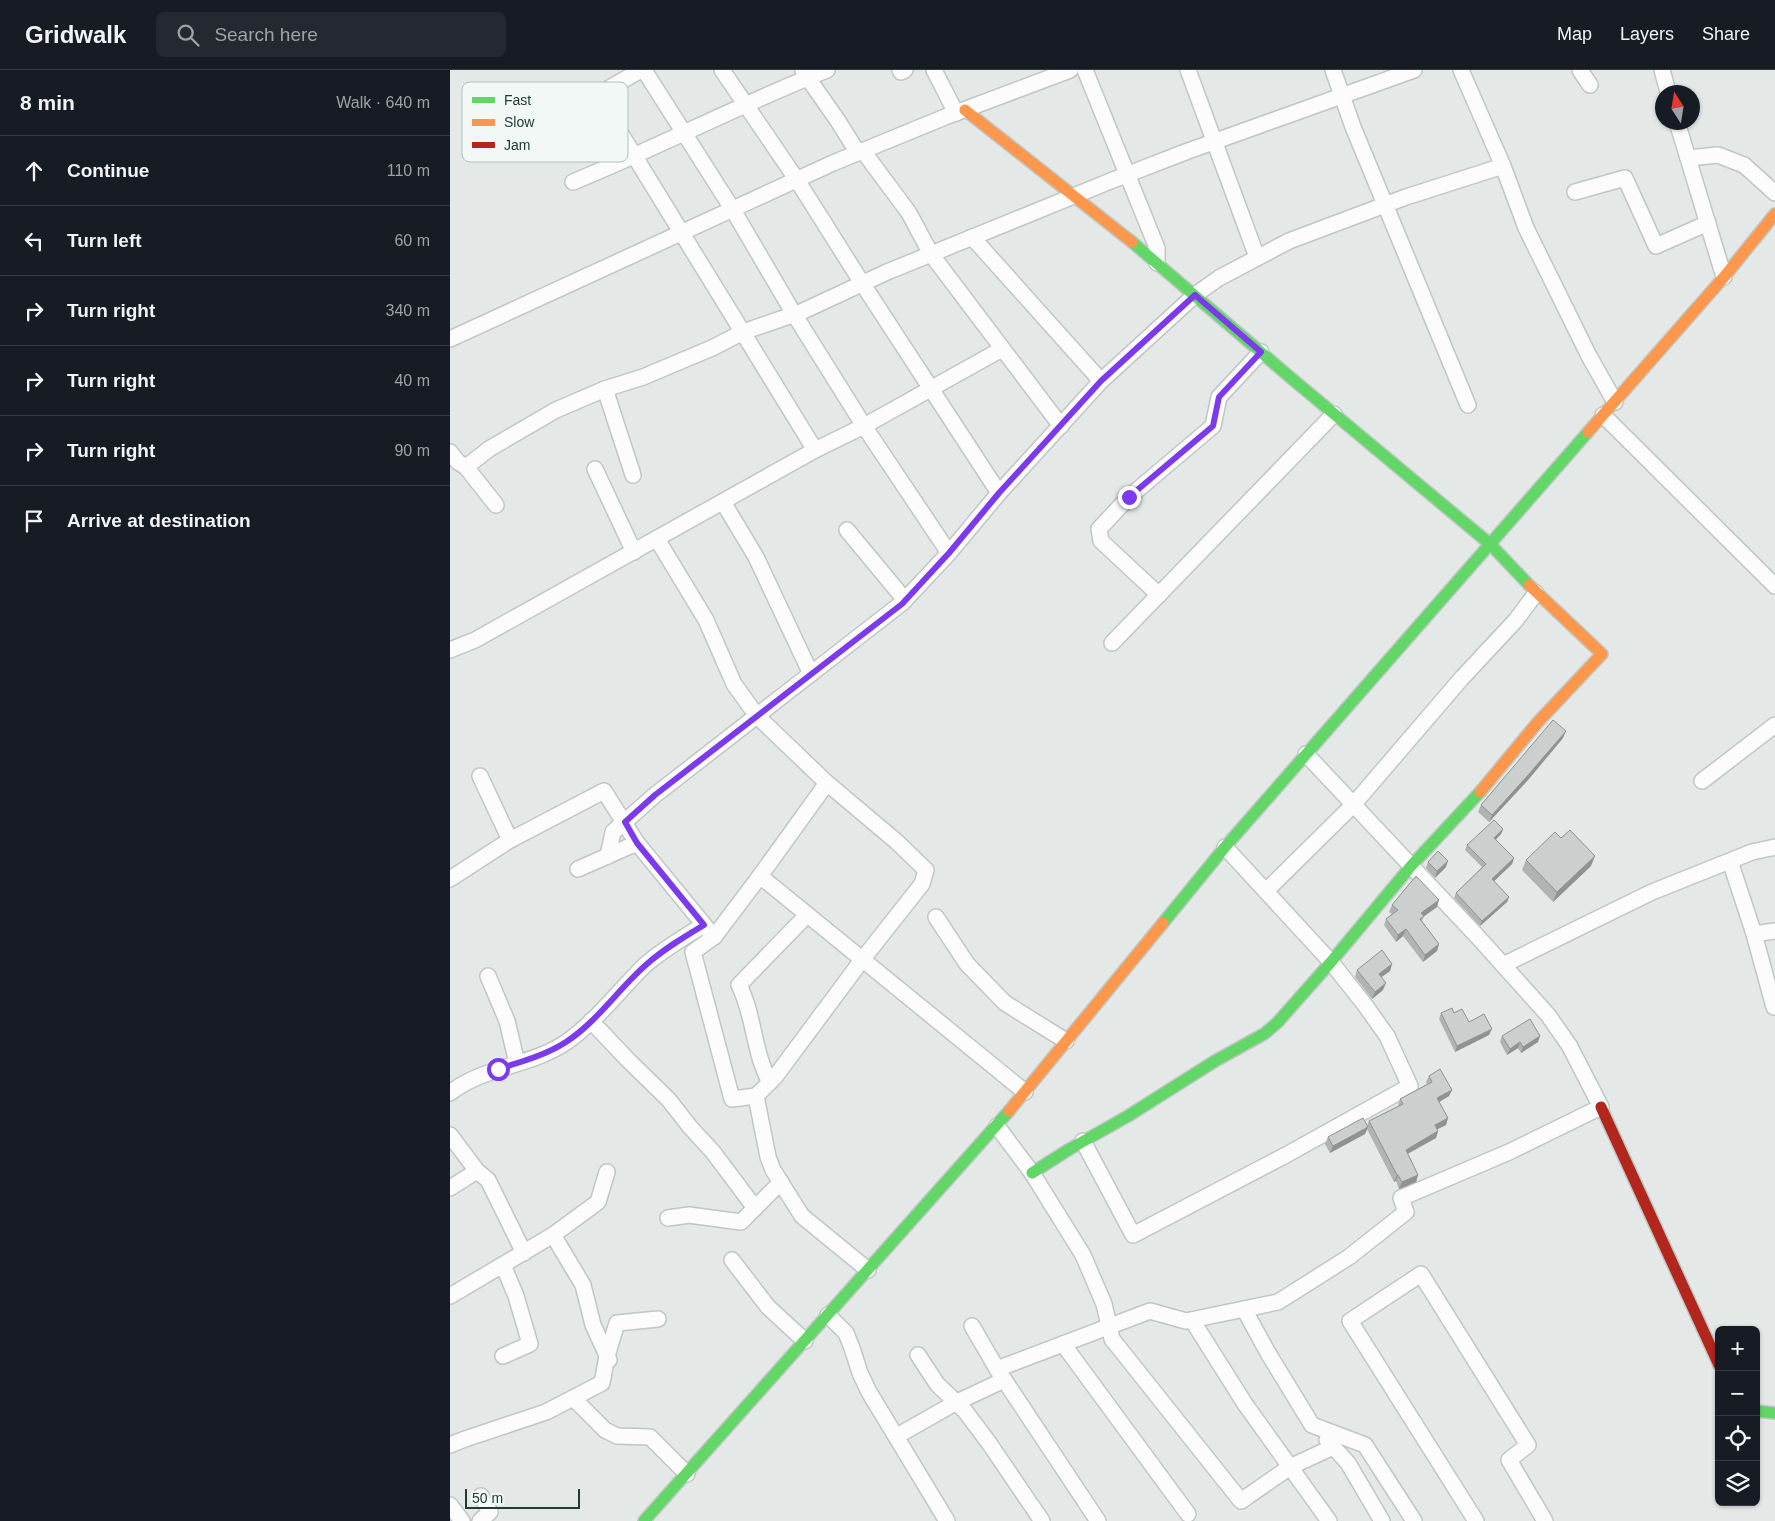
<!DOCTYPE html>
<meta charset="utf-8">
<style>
:root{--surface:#171b24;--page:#242831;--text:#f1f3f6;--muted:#9ea1a6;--line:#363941}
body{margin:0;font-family:Helvetica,sans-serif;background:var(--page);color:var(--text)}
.controls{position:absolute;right:15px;bottom:15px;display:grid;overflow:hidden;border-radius:8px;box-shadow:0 1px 4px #0004}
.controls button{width:45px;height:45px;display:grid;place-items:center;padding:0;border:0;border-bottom:1px solid var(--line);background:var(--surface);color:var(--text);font:25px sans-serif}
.compass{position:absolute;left:1205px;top:15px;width:45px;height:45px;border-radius:50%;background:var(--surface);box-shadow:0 1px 4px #0004;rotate:348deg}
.scale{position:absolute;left:15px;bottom:12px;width:115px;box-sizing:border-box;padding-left:5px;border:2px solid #203d34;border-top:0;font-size:14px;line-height:18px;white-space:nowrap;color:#203d34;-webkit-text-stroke:4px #f1f8f5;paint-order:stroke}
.stop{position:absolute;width:15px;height:15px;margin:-11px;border:4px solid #7c3aed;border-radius:50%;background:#fff}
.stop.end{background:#7c3aed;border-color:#fff;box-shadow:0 1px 5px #0008}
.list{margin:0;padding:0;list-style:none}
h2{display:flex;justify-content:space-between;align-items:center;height:65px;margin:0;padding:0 20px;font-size:21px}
h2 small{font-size:16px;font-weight:400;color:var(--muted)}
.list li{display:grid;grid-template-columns:32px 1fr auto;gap:15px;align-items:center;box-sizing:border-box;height:70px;padding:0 20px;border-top:1px solid var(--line)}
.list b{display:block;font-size:19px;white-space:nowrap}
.list em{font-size:16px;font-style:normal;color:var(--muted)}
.icon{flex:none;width:28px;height:28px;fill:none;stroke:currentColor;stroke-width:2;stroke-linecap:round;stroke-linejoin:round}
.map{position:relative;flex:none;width:1325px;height:1451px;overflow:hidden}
header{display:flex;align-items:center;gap:30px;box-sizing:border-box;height:70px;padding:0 25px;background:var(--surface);border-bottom:1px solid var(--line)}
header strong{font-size:24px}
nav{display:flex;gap:28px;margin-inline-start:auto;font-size:18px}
.search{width:350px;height:45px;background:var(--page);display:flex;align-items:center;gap:12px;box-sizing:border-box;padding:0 18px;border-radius:8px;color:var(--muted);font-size:19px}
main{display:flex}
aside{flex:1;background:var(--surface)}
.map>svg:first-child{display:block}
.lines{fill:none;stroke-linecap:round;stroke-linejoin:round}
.street-casing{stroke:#c1c6c4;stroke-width:18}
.fast-casing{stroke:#bfc7c4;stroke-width:14}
.slow-casing{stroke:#bfc7c4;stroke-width:14}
.jam-casing{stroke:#bfc7c4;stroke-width:14}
.street{stroke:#fbfcfb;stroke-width:15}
.fast{stroke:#63d668;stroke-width:11}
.slow{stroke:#ff974d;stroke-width:11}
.jam{stroke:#b3261e;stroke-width:11}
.wall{fill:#afb3b1}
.shaded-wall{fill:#8e9290}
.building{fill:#cbd0ce;stroke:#8e9290}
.route{stroke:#7c3aed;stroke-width:6}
.key{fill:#f1f8f5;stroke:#b2c0bb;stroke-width:1}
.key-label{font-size:14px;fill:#203d34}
</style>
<header>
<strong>Gridwalk</strong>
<div class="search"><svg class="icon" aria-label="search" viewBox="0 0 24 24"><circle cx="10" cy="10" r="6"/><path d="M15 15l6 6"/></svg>Search here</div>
<nav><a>Map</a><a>Layers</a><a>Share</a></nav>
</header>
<main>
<aside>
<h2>8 min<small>Walk · 640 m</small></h2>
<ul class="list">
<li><svg class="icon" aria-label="ahead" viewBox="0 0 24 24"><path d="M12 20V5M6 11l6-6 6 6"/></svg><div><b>Continue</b></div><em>110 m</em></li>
<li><svg class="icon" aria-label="left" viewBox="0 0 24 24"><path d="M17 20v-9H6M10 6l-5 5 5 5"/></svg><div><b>Turn left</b></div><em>60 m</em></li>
<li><svg class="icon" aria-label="right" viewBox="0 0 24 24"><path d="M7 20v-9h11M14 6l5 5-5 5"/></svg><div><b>Turn right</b></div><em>340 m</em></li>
<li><svg class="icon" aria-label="right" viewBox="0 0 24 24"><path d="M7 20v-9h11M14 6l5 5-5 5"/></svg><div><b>Turn right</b></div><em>40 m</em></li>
<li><svg class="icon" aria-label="right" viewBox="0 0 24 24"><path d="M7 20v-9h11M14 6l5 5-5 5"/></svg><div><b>Turn right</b></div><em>90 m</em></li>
<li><svg class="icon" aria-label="arrive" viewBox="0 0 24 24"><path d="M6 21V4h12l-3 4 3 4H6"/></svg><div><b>Arrive at destination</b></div></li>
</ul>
</aside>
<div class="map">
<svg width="1325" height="1451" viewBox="0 0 1325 1451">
<rect width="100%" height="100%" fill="#e4e9e7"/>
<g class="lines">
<defs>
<g id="street">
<path d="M 194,0 L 283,140 L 344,244 L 414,356 L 499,483"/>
<path d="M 272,0 L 347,110 L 412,213 L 549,423"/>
<path d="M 450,0 L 451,2 L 455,0"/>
<path d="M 484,0 L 506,43"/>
<path d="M 635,0 L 707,178 L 707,193"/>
<path d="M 738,0 L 807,187"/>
<path d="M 883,0 L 903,57 L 1018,335"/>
<path d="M 1011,0 L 1053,96 L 1076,158 L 1139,286 L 1165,332"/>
<path d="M 1130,0 L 1140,15"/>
<path d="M 1212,0 L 1218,22"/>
<path d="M 353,1 L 388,51 L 408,83"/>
<path d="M 147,25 L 365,380"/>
<path d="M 1227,52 L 1274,207"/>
<path d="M 98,53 L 191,0"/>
<path d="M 413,81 L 459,143 L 481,184 L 611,356"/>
<path d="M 1238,88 L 1268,85 L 1294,95 L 1325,123"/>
<path d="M 123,112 C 209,77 291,34 377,0"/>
<path d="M 1125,122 L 1175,108 L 1206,176 L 1258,153"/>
<path d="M 522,167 L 651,311"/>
<path d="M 0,269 L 383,93 L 495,47 L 620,0"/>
<path d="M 155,319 L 183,405"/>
<path d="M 1153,345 L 1325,516"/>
<path d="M 0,382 L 8,392 L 16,397 L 46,435"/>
<path d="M 16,397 L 39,379 L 106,340 L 155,319 L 193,307 L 262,278 L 293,262 L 351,242 L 437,202 L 663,110 L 738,81 L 964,0"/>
<path d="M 145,399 L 184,482"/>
<path d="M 273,432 L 306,487 L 361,604"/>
<path d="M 397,460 L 455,530"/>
<path d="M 207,469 L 256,550 L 284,614 L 307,646 L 377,713 L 447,772 L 476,800 L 472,814 L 412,890 L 325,1007 L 306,1026 L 318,1087 L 323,1100 L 352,1146 L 418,1200"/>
<path d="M 709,525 L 651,471 L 649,459 L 679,427 L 763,356 L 769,327 L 811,282"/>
<path d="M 662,573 L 884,344"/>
<path d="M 0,580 L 25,570 L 365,380 L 414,356 L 552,279"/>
<path d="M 30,706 L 60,770 L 154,721 L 187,773"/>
<path d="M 1252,711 L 1325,655"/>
<path d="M 158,786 L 163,762 L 205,725 L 452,533 L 499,483 L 549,423 L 651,311 L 745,225 L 769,208 L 839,171 L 956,127 L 1053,96"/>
<path d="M 1280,791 L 1304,864 L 1324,937"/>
<path d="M 128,799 L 187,773 L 264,867 L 310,806 L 575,1022"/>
<path d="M 310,806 L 377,713"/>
<path d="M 0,809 L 60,770"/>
<path d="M 816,821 L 903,735 L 1011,609 L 1066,550 L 1086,523"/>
<path d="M 486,847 L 517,894 L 555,933 L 616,971"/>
<path d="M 1304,864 L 1325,861"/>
<path d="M 264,867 L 243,882 L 282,1029 L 306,1026"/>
<path d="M 1053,895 L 1202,822 L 1302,782 L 1325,777"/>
<path d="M 38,906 L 57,951 L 67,993"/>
<path d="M 141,951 L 178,990 L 219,1030 L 240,1057 L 263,1082 L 305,1138"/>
<path d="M 320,1012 C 303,982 305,947 289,915 L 357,845"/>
<path d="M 0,1023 C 34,996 83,996 118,971 C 147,950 169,921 194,896 C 212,880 234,867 254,855"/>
<path d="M 547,1056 L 582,1103 L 633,1185 L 654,1234 L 662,1269 L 791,1431 L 840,1397 L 883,1377"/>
<path d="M 0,1065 L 27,1101 L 38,1110 L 74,1183"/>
<path d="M 633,1071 L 683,1165 L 836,1085 L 960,1016 L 937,966 L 915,935 L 881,892 L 775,777"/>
<path d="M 0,1118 L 27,1101"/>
<path d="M 218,1148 L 239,1145 L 291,1152 L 331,1112"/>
<path d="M 103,1165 L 133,1215 L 143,1255 L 159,1290"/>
<path d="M 282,1190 L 318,1237 L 355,1271"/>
<path d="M 0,1226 L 103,1165 L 148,1132 L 157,1102"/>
<path d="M 794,1239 L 818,1283 L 862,1355 L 915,1375 L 964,1451"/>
<path d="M 378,1245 L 396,1263 L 402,1278 L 410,1303 L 419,1322 L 497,1451"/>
<path d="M 742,1250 L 795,1334 L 879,1451"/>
<path d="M 522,1256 L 547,1299 L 648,1451"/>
<path d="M 613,1274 L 738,1444"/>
<path d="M 468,1285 L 487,1314 L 515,1341 L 539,1373 L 592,1451"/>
<path d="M 53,1286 L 80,1274 L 66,1226 L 53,1195"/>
<path d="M 547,1299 L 700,1241 L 736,1251 L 828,1232 L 899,1187 L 956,1142 L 951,1128 L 1059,1082 L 1151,1037 L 1119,975 L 1098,945 L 1027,866 L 856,684"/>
<path d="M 123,1328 L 155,1360 L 167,1366 L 200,1367 L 237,1404"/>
<path d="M 447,1366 L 505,1333 L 554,1310"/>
<path d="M 877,1370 L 898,1393 L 932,1451"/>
<path d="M 0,1375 L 15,1369 L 96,1342 L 152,1313 L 157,1286 L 167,1253 L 208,1249"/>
<path d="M 0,1435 L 12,1451"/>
<path d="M 30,1451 L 40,1442 L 31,1426"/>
<path d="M 1026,1451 L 900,1251 L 971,1204 L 1078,1375 L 1059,1390 L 1095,1451"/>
</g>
<g id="fast">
<path d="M 682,172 L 841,308 L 1040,474 L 1079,515"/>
<path d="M 713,853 L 775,777 L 1138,362"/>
<path d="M 582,1103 L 618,1080 L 678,1046 L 765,991 L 814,964 L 827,953 L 881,892 L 961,796 L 1030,722"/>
<path d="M 1306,1341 L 1325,1343"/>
<path d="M 194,1451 L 559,1041"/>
</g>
<g id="slow">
<path d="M 515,40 L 682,172"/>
<path d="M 1138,362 L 1274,207 L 1325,144"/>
<path d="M 1030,722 L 1088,652 L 1152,584 L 1079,515"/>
<path d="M 559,1041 L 713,853"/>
</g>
<path id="jam" d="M 1151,1037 L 1269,1295"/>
</defs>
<use href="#street" class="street-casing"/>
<use href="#fast" class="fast-casing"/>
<use href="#slow" class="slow-casing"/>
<use href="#jam" class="jam-casing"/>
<use href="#street" class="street"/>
<use href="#fast" class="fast"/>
<use href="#slow" class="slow"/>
<use href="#jam" class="jam"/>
</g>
<g class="wall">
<path d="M 1113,668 L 1078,710 L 1039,752 L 1028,742 L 1031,735 Z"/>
<path d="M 1053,759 L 1051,764 L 1046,770 L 1064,788 L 1062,794 L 1044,811 L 1059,827 L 1057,832 L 1030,856 L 1004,828 L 1006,823 L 1032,797 L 1015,780 L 1017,775 Z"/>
<path d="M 1111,768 L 1141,796 L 1103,832 L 1072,800 L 1076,790 Z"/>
<path d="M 978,792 L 996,797 L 985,808 L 976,798 Z"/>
<path d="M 942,835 L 987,837 L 974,846 L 972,851 L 989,874 L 987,881 L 973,892 L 953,866 L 946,872 L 934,855 L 936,849 L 942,844 L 939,842 Z"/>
<path d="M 942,894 L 940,901 L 931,907 L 933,920 L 922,929 L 905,907 L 907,900 Z"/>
<path d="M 991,943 L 1004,943 L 1039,965 L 1005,982 L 989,949 Z"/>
<path d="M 1052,966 L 1090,966 L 1088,972 L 1071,983 L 1068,978 L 1057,985 L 1050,972 Z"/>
<path d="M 979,1006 L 1002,1020 L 999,1026 L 989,1032 L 998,1048 L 996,1055 L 987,1059 L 988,1061 L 986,1068 L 958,1084 L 968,1105 L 966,1112 L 949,1119 L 946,1111 L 944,1112 L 917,1059 L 915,1064 L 880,1083 L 875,1074 L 878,1067 L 917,1056 L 919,1051 L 948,1036 L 950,1029 L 977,1014 L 976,1012 Z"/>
</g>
<g class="shaded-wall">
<path d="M 1116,661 L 1113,668 L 1078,710 L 1039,752 L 1042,745 Z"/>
<path d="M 1053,759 L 1051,764 L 1042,773 L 1044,768 Z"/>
<path d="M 1145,786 L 1141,796 L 1103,832 L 1107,822 Z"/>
<path d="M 1064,788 L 1062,794 L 1040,815 L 1042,809 Z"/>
<path d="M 998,791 L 996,797 L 985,808 L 987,801 Z"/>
<path d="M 1059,827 L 1057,832 L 1030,856 L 1032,851 Z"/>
<path d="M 989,830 L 987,837 L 969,850 L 971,843 Z"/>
<path d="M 956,859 L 953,866 L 946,872 L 948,865 Z"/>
<path d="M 989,874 L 987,881 L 973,892 L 975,885 Z"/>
<path d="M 942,894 L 940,901 L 926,911 L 929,904 Z"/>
<path d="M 936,913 L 933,920 L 922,929 L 925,922 Z"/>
<path d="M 1042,959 L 1039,965 L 1005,982 L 1007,976 Z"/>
<path d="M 1090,966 L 1088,972 L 1071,983 L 1073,977 Z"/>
<path d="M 1070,972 L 1068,978 L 1057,985 L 1060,979 Z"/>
<path d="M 1002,1020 L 999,1026 L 984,1035 L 987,1028 Z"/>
<path d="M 998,1048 L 996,1055 L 982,1062 L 985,1055 Z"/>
<path d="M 918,1057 L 915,1064 L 880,1083 L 883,1076 Z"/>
<path d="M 988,1061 L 986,1068 L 953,1086 L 956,1080 Z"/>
<path d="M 947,1105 L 948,1105 L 946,1111 L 944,1112 Z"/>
<path d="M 968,1105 L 966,1112 L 949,1119 L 952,1112 Z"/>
</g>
<g class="building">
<path d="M 1103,650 L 1116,661 L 1080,703 L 1042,745 L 1031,735 Z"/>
<path d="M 1044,750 L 1053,759 L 1044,768 L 1064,788 L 1042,809 L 1059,827 L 1032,851 L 1006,823 L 1036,794 L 1017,775 Z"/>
<path d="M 1120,760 L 1145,786 L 1107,822 L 1076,790 L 1105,762 L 1111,768 Z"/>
<path d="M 988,781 L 998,791 L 987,801 L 978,792 Z"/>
<path d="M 966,806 L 989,830 L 971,843 L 974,846 L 970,849 L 989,874 L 975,885 L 956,859 L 948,865 L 936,849 L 948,840 L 942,835 Z"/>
<path d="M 932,880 L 942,894 L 929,904 L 936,913 L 925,922 L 907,900 Z"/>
<path d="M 1002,938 L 1004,943 L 1012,939 L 1019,952 L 1034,944 L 1042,959 L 1007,976 L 991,943 Z"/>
<path d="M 1080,949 L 1090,966 L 1073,977 L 1070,972 L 1060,979 L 1052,966 Z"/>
<path d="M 990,999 L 1002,1020 L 987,1028 L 998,1048 L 985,1055 L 988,1061 L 956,1080 L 968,1105 L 952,1112 L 948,1105 L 947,1105 L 919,1051 L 953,1034 L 950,1029 L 982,1012 L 979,1006 Z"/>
<path d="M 913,1048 L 918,1057 L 883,1076 L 878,1067 Z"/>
</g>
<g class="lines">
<path class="route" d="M 48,999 C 71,992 96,985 116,972 C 147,952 169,918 197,894 C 214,879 234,867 254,855 L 187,773 L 175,752 L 205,725 L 452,534 L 499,483 L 549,423 L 651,311 L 745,225 L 811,282 L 769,327 L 763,356 L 679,427"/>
</g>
<rect x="12" y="12" width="166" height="80" rx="8" class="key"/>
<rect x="22" y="27" width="23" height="6" fill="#63d668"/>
<rect x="22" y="49" width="23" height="7" fill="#ff974d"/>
<rect x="22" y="72" width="23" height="6" fill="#b3261e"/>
<g class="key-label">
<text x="54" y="35">Fast</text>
<text x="54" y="57">Slow</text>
<text x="54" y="80">Jam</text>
</g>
</svg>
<div class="controls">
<button>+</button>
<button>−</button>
<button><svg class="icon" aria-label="locate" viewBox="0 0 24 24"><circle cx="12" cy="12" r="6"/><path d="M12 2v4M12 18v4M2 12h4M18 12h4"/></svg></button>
<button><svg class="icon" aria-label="layers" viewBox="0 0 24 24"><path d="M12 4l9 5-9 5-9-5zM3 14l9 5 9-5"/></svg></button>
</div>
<svg class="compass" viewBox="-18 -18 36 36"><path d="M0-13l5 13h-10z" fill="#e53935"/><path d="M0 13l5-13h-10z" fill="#9ea1a6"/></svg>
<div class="scale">50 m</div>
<div class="stop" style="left:48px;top:999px"></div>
<div class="stop end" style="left:679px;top:427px"></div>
</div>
</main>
